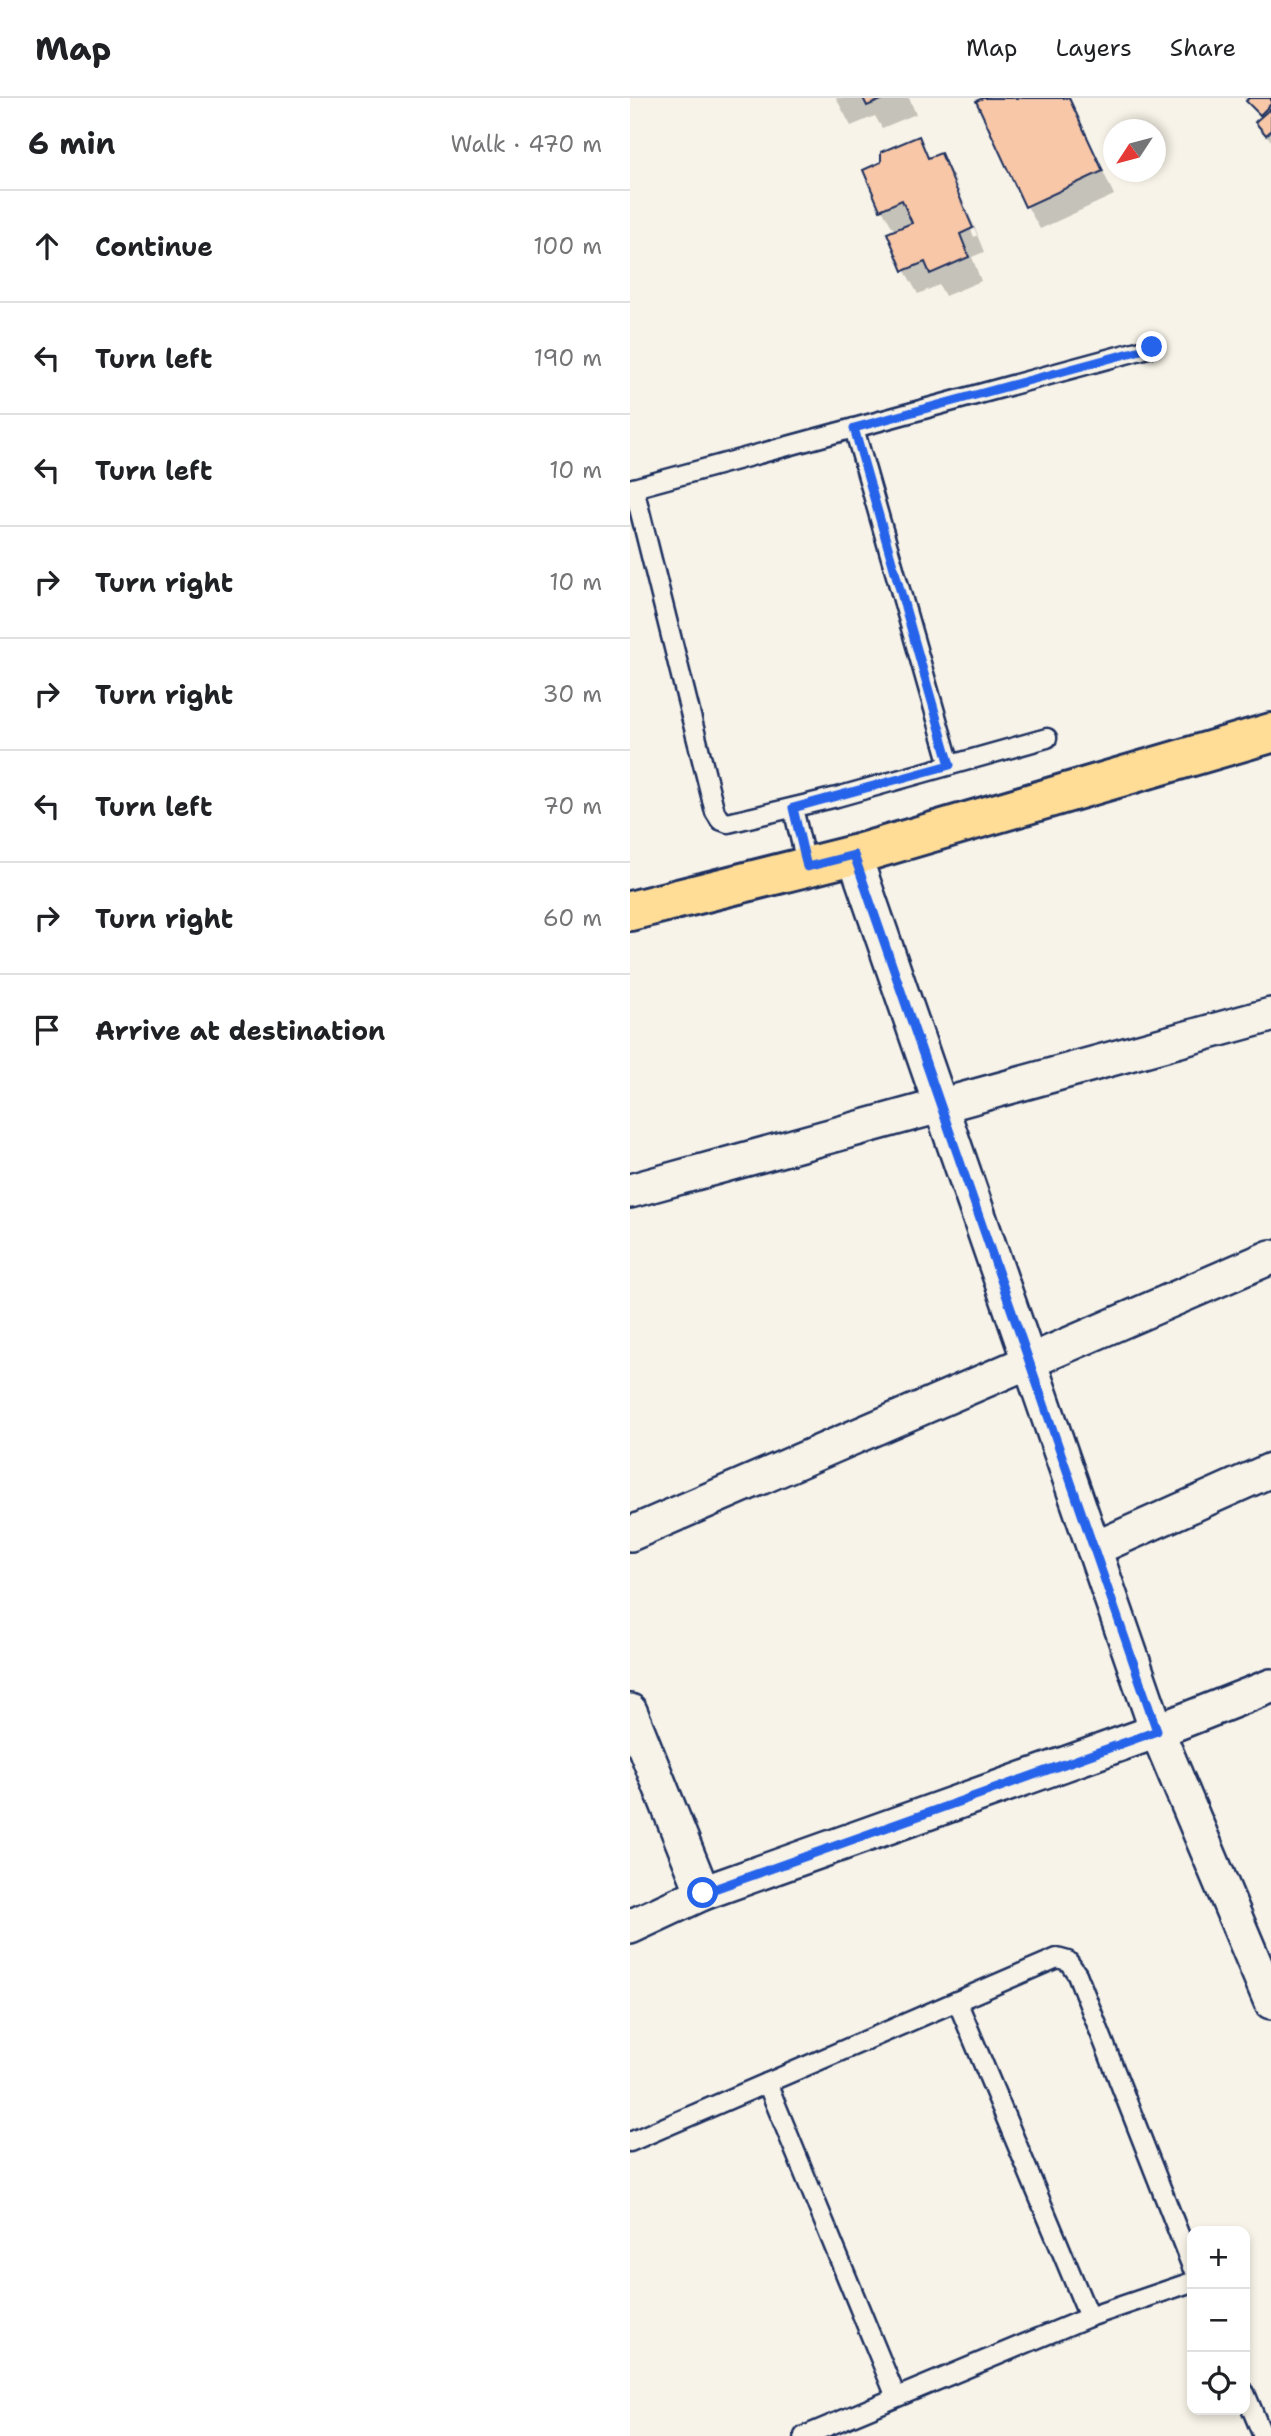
<!DOCTYPE html>
<meta charset="utf-8">
<style>
:root{--surface:#fff;--page:#f6f6f6;--text:#202124;--muted:#757577;--line:#e0e0e0}
body{margin:0;font-family:"Shantell Sans",sans-serif;background:var(--page);color:var(--text)}
.controls{position:absolute;right:21px;bottom:21px;display:grid;overflow:hidden;border-radius:14px;box-shadow:0 4px 10px #0003}
.controls button{width:63px;height:63px;display:grid;place-items:center;padding:0;border:0;border-bottom:2px solid var(--line);background:var(--surface);color:var(--text);font:35px sans-serif}
.compass{position:absolute;left:473px;top:21px;width:63px;height:63px;border-radius:50%;background:var(--surface);box-shadow:0 4px 10px #0003;rotate:234deg}
.stop{position:absolute;width:21px;height:21px;margin:-16px;border:5px solid #2563eb;border-radius:50%;background:#fff}
.stop.end{background:#2563eb;border-color:#fff;box-shadow:0 2px 7px #0008}
.list{margin:0;padding:0;list-style:none}
h2{display:flex;justify-content:space-between;align-items:center;height:91px;margin:0;padding:0 28px;font-size:30px}
h2 small{font-size:23px;font-weight:400;color:var(--muted)}
.list li{display:grid;grid-template-columns:46px 1fr auto;gap:21px;align-items:center;box-sizing:border-box;height:112px;padding:0 28px;border-top:2px solid var(--line)}
.list b{display:block;font-size:26px;white-space:nowrap}
.list em{font-size:23px;font-style:normal;color:var(--muted)}
.icon{flex:none;width:38px;height:38px;fill:none;stroke:currentColor;stroke-width:2;stroke-linecap:round;stroke-linejoin:round}
.map{position:relative;flex:none;width:641px;height:2338px;overflow:hidden}
header{display:flex;align-items:center;gap:42px;box-sizing:border-box;height:98px;padding:0 35px;background:var(--surface);border-bottom:2px solid var(--line)}
header strong{font-size:33px}
nav{display:flex;gap:38px;margin-inline-start:auto;font-size:24px}
main{display:flex}
aside{flex:1;background:var(--surface)}
.map>svg:first-child{display:block}
.shadow{fill:#0003;fill-rule:evenodd}
.building{fill:#f7c7a7;stroke:#1b2f5e;stroke-width:2}
.lines{fill:none;stroke-linecap:round;stroke-linejoin:round}
.service-casing{stroke:#1b2f5e;stroke-width:23}
.minor-casing{stroke:#1b2f5e;stroke-width:38}
.primary-casing{stroke:#1b2f5e;stroke-width:44}
.service{stroke:#f7f3e8;stroke-width:18}
.minor{stroke:#f7f3e8;stroke-width:33}
.primary{stroke:#ffdd96;stroke-width:38}
.route{stroke:#2563eb;stroke-width:9}
</style>
<header>
<strong>Map</strong>
<nav><a>Map</a><a>Layers</a><a>Share</a></nav>
</header>
<main>
<aside>
<h2>6 min<small>Walk · 470 m</small></h2>
<ul class="list">
<li><svg class="icon" aria-label="ahead" viewBox="0 0 24 24"><path d="M12 20V5M6 11l6-6 6 6"/></svg><div><b>Continue</b></div><em>100 m</em></li>
<li><svg class="icon" aria-label="left" viewBox="0 0 24 24"><path d="M17 20v-9H6M10 6l-5 5 5 5"/></svg><div><b>Turn left</b></div><em>190 m</em></li>
<li><svg class="icon" aria-label="left" viewBox="0 0 24 24"><path d="M17 20v-9H6M10 6l-5 5 5 5"/></svg><div><b>Turn left</b></div><em>10 m</em></li>
<li><svg class="icon" aria-label="right" viewBox="0 0 24 24"><path d="M7 20v-9h11M14 6l5 5-5 5"/></svg><div><b>Turn right</b></div><em>10 m</em></li>
<li><svg class="icon" aria-label="right" viewBox="0 0 24 24"><path d="M7 20v-9h11M14 6l5 5-5 5"/></svg><div><b>Turn right</b></div><em>30 m</em></li>
<li><svg class="icon" aria-label="left" viewBox="0 0 24 24"><path d="M17 20v-9H6M10 6l-5 5 5 5"/></svg><div><b>Turn left</b></div><em>70 m</em></li>
<li><svg class="icon" aria-label="right" viewBox="0 0 24 24"><path d="M7 20v-9h11M14 6l5 5-5 5"/></svg><div><b>Turn right</b></div><em>60 m</em></li>
<li><svg class="icon" aria-label="arrive" viewBox="0 0 24 24"><path d="M6 21V4h12l-3 4 3 4H6"/></svg><div><b>Arrive at destination</b></div></li>
</ul>
</aside>
<div class="map">
<svg width="641" height="2338" viewBox="0 0 641 2338">
<rect width="100%" height="100%" fill="#f7f3e8"/>
<filter id="ink" filterUnits="userSpaceOnUse"><feTurbulence type="fractalNoise" baseFrequency=".0143" numOctaves="2"/><feDisplacementMap in="SourceGraphic" scale="14" xChannelSelector="R" yChannelSelector="G"/><feConvolveMatrix kernelMatrix="1 2 1 2 8 2 1 2 1" color-interpolation-filters="sRGB"/></filter>
<g filter="url(#ink)">
<g class="shadow">
<path d="M 206,0 L 279,0 L 286,16 L 252,30 L 245,18 L 221,28 Z"/>
<path d="M 357,0 L 439,0 L 484,97 L 410,131 L 397,108 Z"/>
<path d="M 614,0 L 641,0 L 641,43 L 627,24 L 632,20 Z"/>
<path d="M 288,40 L 300,61 L 311,57 L 324,80 L 354,154 L 342,159 L 351,183 L 315,198 L 309,187 L 288,196 L 275,173 L 259,136 L 265,134 L 252,111 L 253,65 ZM 320,79 L 323,79 L 348,137 L 344,139 Z"/>
</g>
<g class="building">
<path d="M 233,0 L 256,0 L 237,8 Z"/>
<path d="M 353,0 L 439,0 L 473,73 L 395,109 L 346,3 Z"/>
<path d="M 619,0 L 641,0 L 641,6 L 630,17 L 616,3 Z"/>
<path d="M 641,10 L 641,33 L 636,37 L 625,24 Z"/>
<path d="M 289,38 L 298,60 L 311,55 L 343,130 L 330,136 L 339,159 L 300,176 L 295,164 L 273,173 L 257,135 L 282,125 L 272,102 L 250,112 L 233,72 L 251,64 L 251,54 Z"/>
</g>
<g class="lines">
<defs>
<g id="service">
<path d="M 224,330 L 320,667"/>
<path d="M 4,390 L 85,714 L 90,722 L 98,725 L 207,699 L 417,640"/>
<path d="M 0,391 L 522,249"/>
<path d="M 163,710 L 177,769"/>
<path d="M 327,1903 L 459,2219"/>
<path d="M 137,1985 L 266,2299"/>
<path d="M 0,2044 L 427,1860 L 438,1863 L 447,1876 L 562,2169"/>
<path d="M 615,2295 L 633,2338"/>
<path d="M 174,2338 L 459,2219 L 562,2184"/>
</g>
<g id="minor">
<path d="M 224,757 L 527,1633 L 641,1904"/>
<path d="M 0,1093 L 641,917"/>
<path d="M 0,1436 L 641,1159"/>
<path d="M 464,1451 L 641,1372"/>
<path d="M 0,1613 L 73,1795"/>
<path d="M 0,1829 L 73,1795 L 527,1633 L 641,1588"/>
</g>
<path id="primary" d="M 0,813 L 224,757 L 641,635"/>
</defs>
<use href="#service" class="service-casing"/>
<use href="#minor" class="minor-casing"/>
<use href="#primary" class="primary-casing"/>
<use href="#service" class="service"/>
<use href="#minor" class="minor"/>
<use href="#primary" class="primary"/>
</g>
</g>
<g class="lines" filter="url(#ink)">
<path class="route" d="M 73,1795 L 527,1633 L 224,757 L 177,769 L 163,710 L 320,667 L 224,330 L 522,249"/>
</g>
</svg>
<div class="controls">
<button>+</button>
<button>−</button>
<button><svg class="icon" aria-label="locate" viewBox="0 0 24 24"><circle cx="12" cy="12" r="6"/><path d="M12 2v4M12 18v4M2 12h4M18 12h4"/></svg></button>
</div>
<svg class="compass" viewBox="-18 -18 36 36"><path d="M0-13l5 13h-10z" fill="#e53935"/><path d="M0 13l5-13h-10z" fill="#757577"/></svg>
<div class="stop" style="left:73px;top:1795px"></div>
<div class="stop end" style="left:522px;top:249px"></div>
</div>
</main>
